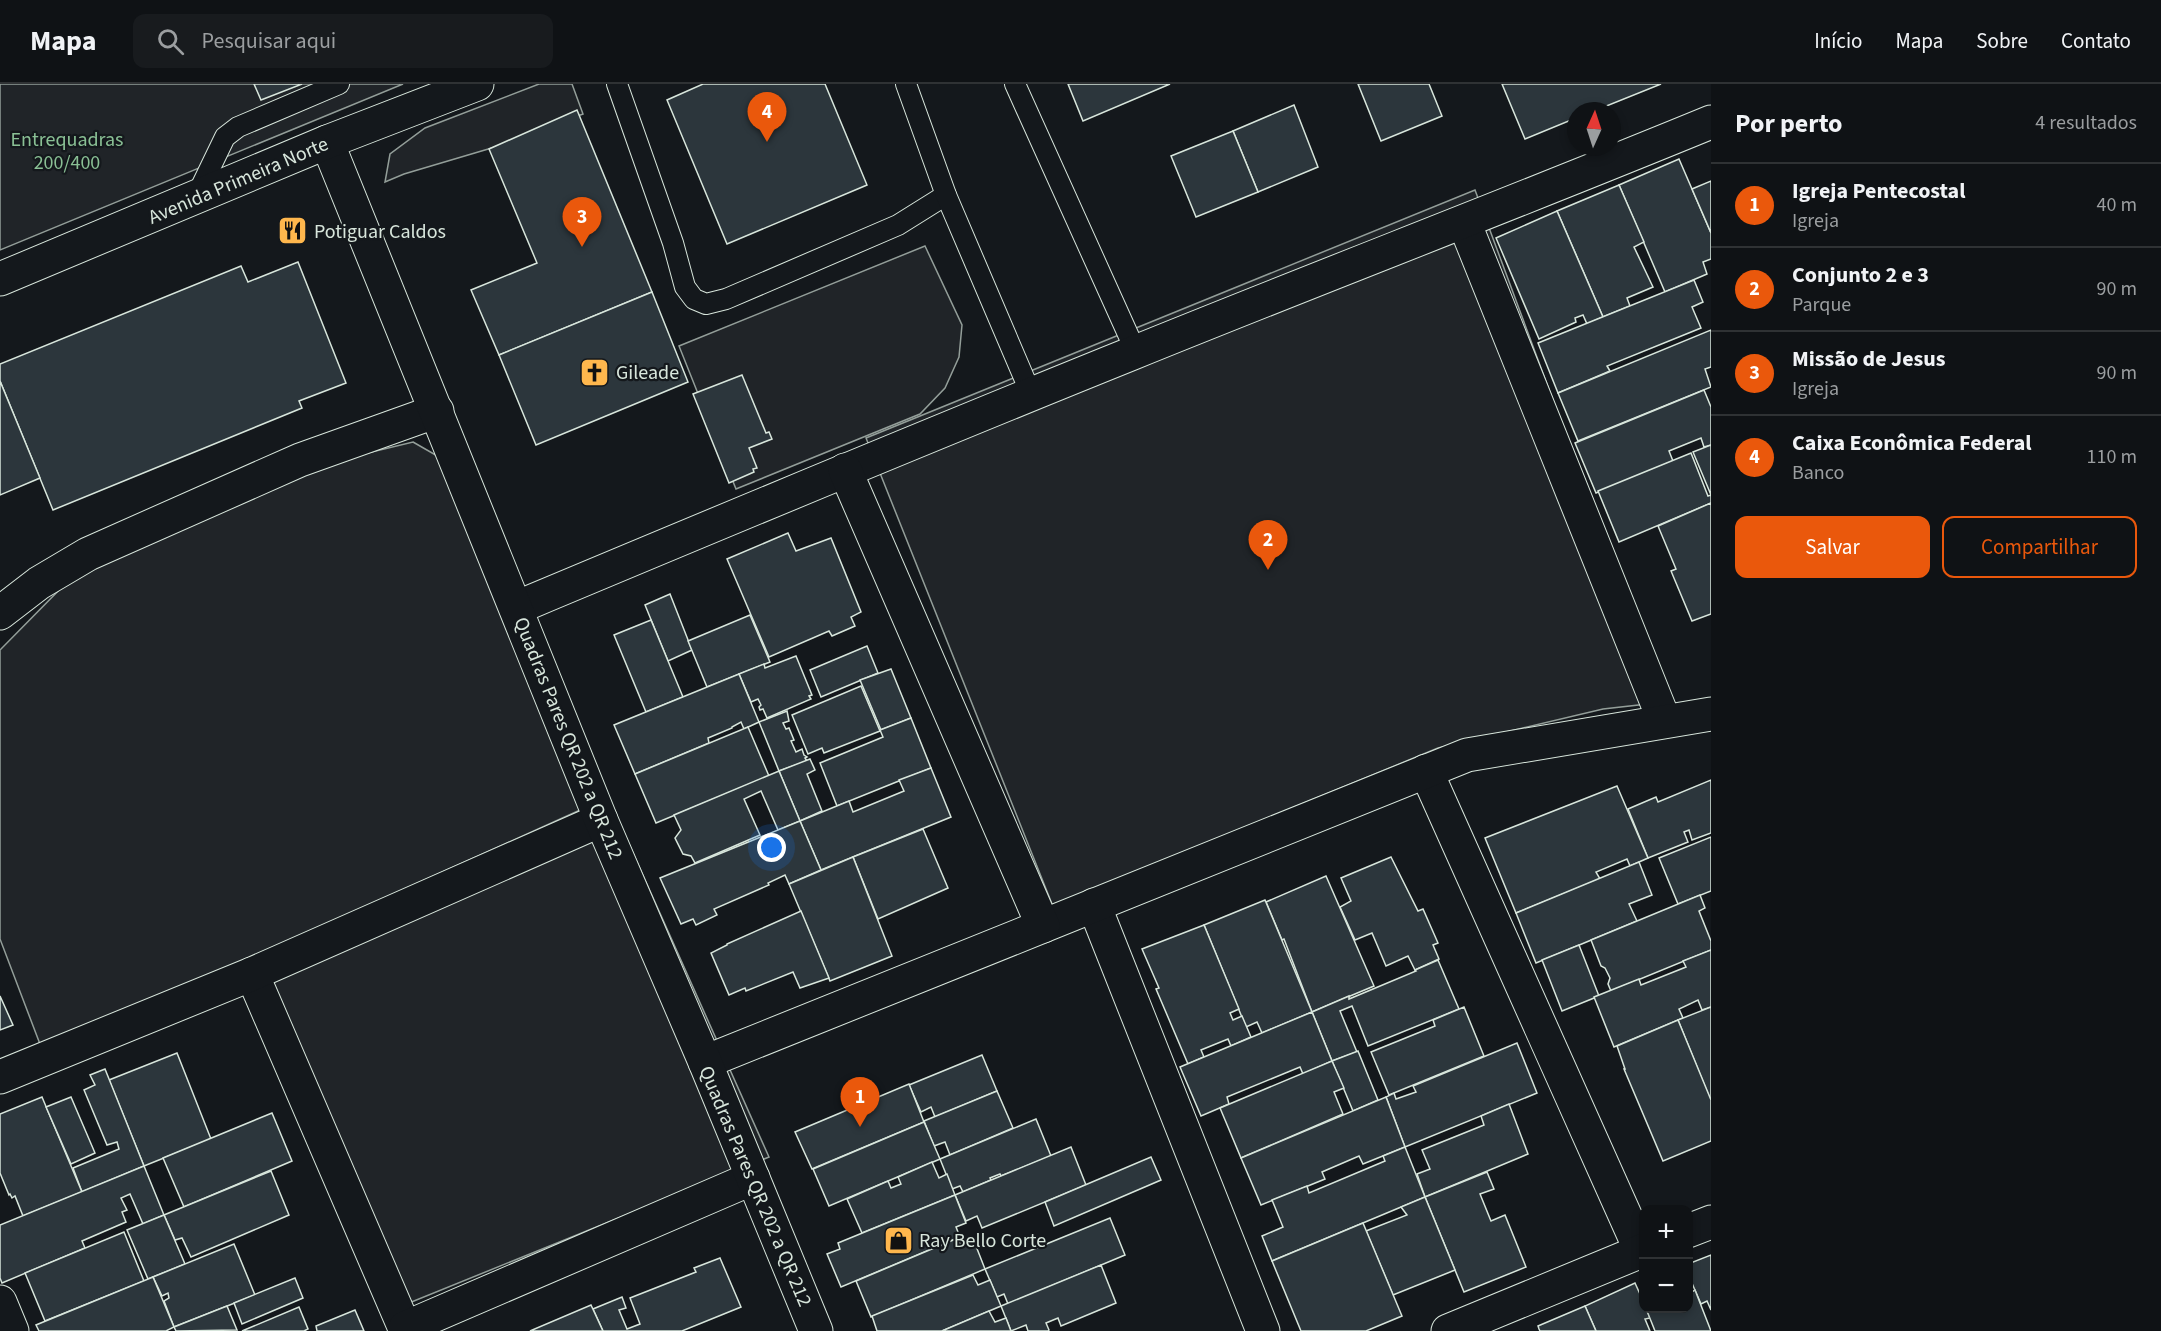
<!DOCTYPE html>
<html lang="pt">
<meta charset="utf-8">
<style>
:root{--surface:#0f1215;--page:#181b1e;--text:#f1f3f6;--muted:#9b9ea0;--line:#2f3234;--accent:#ea580c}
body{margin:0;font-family:"Source Sans 3",sans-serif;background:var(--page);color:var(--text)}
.controls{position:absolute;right:18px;bottom:18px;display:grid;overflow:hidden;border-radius:12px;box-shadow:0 3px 9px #0003}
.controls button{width:54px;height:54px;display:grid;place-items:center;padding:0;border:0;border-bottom:2px solid var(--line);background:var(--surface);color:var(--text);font:30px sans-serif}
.compass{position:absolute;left:1567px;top:18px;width:54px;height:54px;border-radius:50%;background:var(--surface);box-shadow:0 3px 9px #0003;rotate:3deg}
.you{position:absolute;left:772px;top:764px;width:21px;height:21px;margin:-15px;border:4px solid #fff;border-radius:50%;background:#1a73e8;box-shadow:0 0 0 9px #1a73e833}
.badge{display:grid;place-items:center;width:39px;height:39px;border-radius:50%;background:var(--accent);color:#fff;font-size:20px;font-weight:700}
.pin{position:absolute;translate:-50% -50px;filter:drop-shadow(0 2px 3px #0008)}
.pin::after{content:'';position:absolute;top:32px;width:21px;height:18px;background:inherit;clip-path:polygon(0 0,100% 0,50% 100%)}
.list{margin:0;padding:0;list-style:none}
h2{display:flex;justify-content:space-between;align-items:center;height:78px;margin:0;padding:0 24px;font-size:26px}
h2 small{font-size:20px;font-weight:400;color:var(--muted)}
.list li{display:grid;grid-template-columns:39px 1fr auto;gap:18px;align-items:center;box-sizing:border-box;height:84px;padding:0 24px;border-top:2px solid var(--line)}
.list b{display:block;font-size:22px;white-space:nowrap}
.list p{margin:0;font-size:20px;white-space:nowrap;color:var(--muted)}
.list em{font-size:20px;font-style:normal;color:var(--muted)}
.actions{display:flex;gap:12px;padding:18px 24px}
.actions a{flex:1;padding:14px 0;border:2px solid var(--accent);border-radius:12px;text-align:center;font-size:21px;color:var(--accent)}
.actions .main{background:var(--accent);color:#fff}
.icon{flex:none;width:33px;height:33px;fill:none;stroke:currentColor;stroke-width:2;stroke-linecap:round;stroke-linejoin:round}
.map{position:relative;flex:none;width:1711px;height:1247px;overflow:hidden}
header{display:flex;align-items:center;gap:36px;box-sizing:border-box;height:84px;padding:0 30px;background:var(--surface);border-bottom:2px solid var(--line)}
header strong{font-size:28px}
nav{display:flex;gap:33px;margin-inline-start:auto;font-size:21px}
.search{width:420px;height:54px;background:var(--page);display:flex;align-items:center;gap:15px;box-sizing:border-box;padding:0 21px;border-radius:12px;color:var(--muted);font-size:22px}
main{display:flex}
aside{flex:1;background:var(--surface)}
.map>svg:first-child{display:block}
.green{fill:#202428;stroke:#939e99;stroke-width:1.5}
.building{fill:#2c363c;stroke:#d8e6dc;stroke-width:1.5}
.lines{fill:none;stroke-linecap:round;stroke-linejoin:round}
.service-casing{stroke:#d8e6dc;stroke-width:22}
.minor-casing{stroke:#d8e6dc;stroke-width:35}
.tertiary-casing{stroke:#d8e6dc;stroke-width:35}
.secondary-casing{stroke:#d8e6dc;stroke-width:35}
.service{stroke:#14181c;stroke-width:20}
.minor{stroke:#14181c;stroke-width:33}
.tertiary{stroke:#14181c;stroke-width:33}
.secondary{stroke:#14181c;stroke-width:33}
.labels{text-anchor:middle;stroke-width:4.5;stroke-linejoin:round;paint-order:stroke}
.park-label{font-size:20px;fill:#8ac095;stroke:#14181c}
.street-label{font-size:20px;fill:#d8e6dc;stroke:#14181c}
.poi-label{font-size:20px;fill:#d8e6dc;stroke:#14181c;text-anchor:start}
</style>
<header>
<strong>Mapa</strong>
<div class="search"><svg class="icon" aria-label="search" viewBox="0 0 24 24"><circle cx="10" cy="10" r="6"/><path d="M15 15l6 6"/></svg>Pesquisar aqui</div>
<nav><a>Início</a><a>Mapa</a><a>Sobre</a><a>Contato</a></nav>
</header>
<main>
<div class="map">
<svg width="1711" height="1247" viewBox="0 0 1711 1247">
<rect width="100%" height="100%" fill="#14181c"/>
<g class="green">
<path d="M 0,0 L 403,0 L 0,166 Z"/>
<path d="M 539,0 L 572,0 L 583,30 L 495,63 L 404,90 L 385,98 L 390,70 L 425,44 Z"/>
<path d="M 1475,106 L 1665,618 L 1603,625 L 1438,664 L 1095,805 L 1054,825 L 866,354 Z"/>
<path d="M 925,162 L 962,241 L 959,273 L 945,304 L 920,330 L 736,405 L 679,262 Z"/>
<path d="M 413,358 L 481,397 L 608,713 L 769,1073 L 409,1219 L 253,892 L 589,722 L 43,968 L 0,855 L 0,566 L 71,494 L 326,379 Z"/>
</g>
<g class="building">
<path d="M 254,0 L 302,0 L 261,16 Z"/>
<path d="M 703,0 L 825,0 L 867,101 L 727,160 L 667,16 Z"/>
<path d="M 1068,0 L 1170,0 L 1083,37 Z"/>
<path d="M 1358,0 L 1429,0 L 1442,32 L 1381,57 Z"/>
<path d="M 1502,0 L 1661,0 L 1594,27 L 1576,27 L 1576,34 L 1525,55 Z"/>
<path d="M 1294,21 L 1318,83 L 1258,108 L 1233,47 Z"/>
<path d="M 577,26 L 652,208 L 499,271 L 471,206 L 537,179 L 489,65 Z"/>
<path d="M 1233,47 L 1258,108 L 1196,133 L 1171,72 Z"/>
<path d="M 1679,75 L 1711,149 L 1711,175 L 1703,178 L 1707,190 L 1665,208 L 1619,101 Z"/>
<path d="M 1711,97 L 1711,149 L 1692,105 Z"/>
<path d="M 1619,101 L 1644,158 L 1634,163 L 1653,203 L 1627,214 L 1630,222 L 1603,233 L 1557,127 Z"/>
<path d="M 1557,127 L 1603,233 L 1587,240 L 1583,231 L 1575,234 L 1576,238 L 1539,255 L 1496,154 Z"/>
<path d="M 298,178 L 346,299 L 299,317 L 302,324 L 53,426 L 0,297 L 0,280 L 241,182 L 248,198 Z"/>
<path d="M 1694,196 L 1703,218 L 1692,223 L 1701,244 L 1607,282 L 1610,287 L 1558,309 L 1538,259 Z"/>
<path d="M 652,208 L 688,298 L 536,361 L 499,271 Z"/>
<path d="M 1711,246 L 1711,283 L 1705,285 L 1711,303 L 1578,357 L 1558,309 Z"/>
<path d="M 742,291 L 766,349 L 769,348 L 772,355 L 749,364 L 757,384 L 753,385 L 754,388 L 729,399 L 693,310 Z"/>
<path d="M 0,297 L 40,394 L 0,411 Z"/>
<path d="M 1704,306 L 1711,323 L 1711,361 L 1704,363 L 1701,354 L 1669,367 L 1673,377 L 1596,409 L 1575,359 Z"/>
<path d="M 1711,361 L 1711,419 L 1619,458 L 1598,407 L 1691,369 L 1708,412 L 1711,411 L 1693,368 Z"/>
<path d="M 1711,419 L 1711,530 L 1692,537 L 1671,487 L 1676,485 L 1658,442 Z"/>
<path d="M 788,449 L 796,467 L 831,454 L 861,528 L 851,533 L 855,542 L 832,552 L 829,547 L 769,573 L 727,475 Z"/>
<path d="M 670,510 L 692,566 L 668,577 L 645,521 Z"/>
<path d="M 750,531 L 770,578 L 707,603 L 688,557 Z"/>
<path d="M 651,536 L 683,613 L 646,628 L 614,551 Z"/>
<path d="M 867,562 L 878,589 L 821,613 L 810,586 Z"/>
<path d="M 796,572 L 812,611 L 809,612 L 811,615 L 767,634 L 763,625 L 760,626 L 759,623 L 761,621 L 758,615 L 751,618 L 739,590 L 764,580 L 765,584 Z"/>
<path d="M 891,585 L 911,634 L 881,646 L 860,596 Z"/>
<path d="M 739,590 L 759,638 L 744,645 L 741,638 L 732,643 L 732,644 L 708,654 L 709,659 L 635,690 L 614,641 Z"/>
<path d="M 861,602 L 880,647 L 824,669 L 822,664 L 808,670 L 792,631 Z"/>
<path d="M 787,627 L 789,637 L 783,639 L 786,645 L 789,644 L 794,656 L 791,657 L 796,668 L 802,665 L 804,671 L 807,673 L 805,674 L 807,677 L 779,687 L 759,638 Z"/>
<path d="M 911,634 L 931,684 L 837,722 L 820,679 L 883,653 L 880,646 Z"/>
<path d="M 748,643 L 769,692 L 656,739 L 635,690 Z"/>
<path d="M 810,675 L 815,686 L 807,690 L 822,727 L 800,737 L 779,687 Z"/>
<path d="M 931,684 L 951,733 L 821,786 L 800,737 L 849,717 L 853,728 L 904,707 L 899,696 Z"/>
<path d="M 779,687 L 800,737 L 778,746 L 761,707 L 744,715 L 760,751 L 695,779 L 691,772 L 683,770 L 675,754 L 681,746 L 674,731 Z"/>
<path d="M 1711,696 L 1711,749 L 1692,756 L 1689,746 L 1684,748 L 1688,758 L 1648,774 L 1628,725 L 1656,713 L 1658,718 Z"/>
<path d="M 1617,702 L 1648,774 L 1630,782 L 1627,775 L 1596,788 L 1600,795 L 1516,829 L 1485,754 Z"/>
<path d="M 800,737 L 821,786 L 789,800 L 785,791 L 768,799 L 769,801 L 714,825 L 717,831 L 696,841 L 693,835 L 681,840 L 660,794 Z"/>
<path d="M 923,745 L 948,804 L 878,835 L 853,773 Z"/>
<path d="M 1711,753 L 1711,807 L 1678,820 L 1659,774 Z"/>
<path d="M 853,773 L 892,872 L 830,897 L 789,800 Z"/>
<path d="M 1391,773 L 1418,827 L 1423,825 L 1438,859 L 1433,861 L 1439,875 L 1415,886 L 1408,872 L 1386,882 L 1372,849 L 1355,856 L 1340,823 L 1351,817 L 1341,794 Z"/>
<path d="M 1639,778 L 1652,811 L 1629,820 L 1637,837 L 1536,879 L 1516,829 Z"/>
<path d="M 1326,792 L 1374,902 L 1312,928 L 1284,855 L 1282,856 L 1266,818 Z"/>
<path d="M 1700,811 L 1705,824 L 1699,827 L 1711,857 L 1711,866 L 1611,907 L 1608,900 L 1610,894 L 1605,884 L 1601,882 L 1591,856 Z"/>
<path d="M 1265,816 L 1312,928 L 1262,949 L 1257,938 L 1246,943 L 1204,841 Z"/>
<path d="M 801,827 L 829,894 L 800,904 L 793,888 L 746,907 L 745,904 L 729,911 L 711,869 L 727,861 L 727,860 Z"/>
<path d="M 1204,841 L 1239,925 L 1230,929 L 1233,936 L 1242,932 L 1251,953 L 1231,962 L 1228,955 L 1201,966 L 1204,973 L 1188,980 L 1156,905 L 1159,904 L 1142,865 Z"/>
<path d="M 1579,861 L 1599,912 L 1562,927 L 1542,876 Z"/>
<path d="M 1711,866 L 1711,923 L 1702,926 L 1698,916 L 1679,925 L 1683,934 L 1614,963 L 1594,913 L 1639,895 L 1641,901 L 1686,883 L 1683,877 Z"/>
<path d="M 1438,876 L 1459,925 L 1368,962 L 1352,922 L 1340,927 L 1357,968 L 1332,977 L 1312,928 L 1349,912 L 1349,915 L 1416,887 L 1415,886 Z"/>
<path d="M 0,912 L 13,941 L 0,946 Z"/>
<path d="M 1464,923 L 1484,972 L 1389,1011 L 1371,968 L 1435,942 L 1433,936 Z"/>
<path d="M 1711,923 L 1711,1015 L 1710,1015 L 1678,936 Z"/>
<path d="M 1312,928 L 1332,977 L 1303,990 L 1300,983 L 1227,1013 L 1229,1020 L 1201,1032 L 1180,983 Z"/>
<path d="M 1678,936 L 1711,1016 L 1711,1057 L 1663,1077 L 1624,985 L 1625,985 L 1617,962 Z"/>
<path d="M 1517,959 L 1537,1009 L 1405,1063 L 1386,1013 L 1394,1009 L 1396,1015 L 1416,1008 L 1413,1002 Z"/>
<path d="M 1358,967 L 1378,1016 L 1353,1027 L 1332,977 Z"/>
<path d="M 177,969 L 211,1055 L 144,1082 L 109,996 Z"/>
<path d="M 982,971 L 997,1007 L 935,1033 L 931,1023 L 921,1028 L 909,1001 Z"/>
<path d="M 1332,977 L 1344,1004 L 1334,1008 L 1343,1030 L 1241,1074 L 1220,1024 Z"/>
<path d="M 105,985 L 144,1082 L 82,1108 L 73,1084 L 119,1065 L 117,1058 L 107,1061 L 84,1006 L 95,1001 L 90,991 Z"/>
<path d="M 909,1000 L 924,1038 L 812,1085 L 795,1048 Z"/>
<path d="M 997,1007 L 1013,1044 L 950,1071 L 945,1058 L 934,1062 L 924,1037 Z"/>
<path d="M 42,1013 L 82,1108 L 23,1132 L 15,1112 L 12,1114 L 10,1110 L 9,1111 L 0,1089 L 0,1030 Z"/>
<path d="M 71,1013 L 95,1069 L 71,1080 L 46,1023 Z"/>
<path d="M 1386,1013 L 1405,1063 L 1363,1080 L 1359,1072 L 1322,1088 L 1325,1095 L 1261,1121 L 1241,1074 Z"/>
<path d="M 1509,1020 L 1528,1070 L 1425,1113 L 1417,1090 L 1430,1085 L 1422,1066 L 1484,1041 L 1481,1032 Z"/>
<path d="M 272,1029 L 292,1077 L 184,1123 L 163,1074 Z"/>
<path d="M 1036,1035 L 1051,1072 L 1001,1092 L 1000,1090 L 990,1094 L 991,1096 L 963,1108 L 960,1102 L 952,1105 L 940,1075 Z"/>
<path d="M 924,1038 L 940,1075 L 829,1122 L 813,1085 Z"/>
<path d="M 1071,1063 L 1086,1101 L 982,1144 L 977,1132 L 966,1137 L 955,1111 Z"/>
<path d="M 1405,1063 L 1425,1113 L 1272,1177 L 1262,1152 L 1283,1143 L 1272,1116 L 1307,1102 L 1309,1109 L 1385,1077 L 1383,1072 Z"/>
<path d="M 1151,1073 L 1161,1096 L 1054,1142 L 1045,1118 Z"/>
<path d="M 932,1078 L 939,1094 L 947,1090 L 955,1111 L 862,1149 L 847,1115 L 888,1097 L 891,1104 L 901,1100 L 898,1093 Z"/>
<path d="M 144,1082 L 164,1131 L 143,1140 L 130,1110 L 121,1114 L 127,1126 L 122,1128 L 126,1138 L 82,1157 L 85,1164 L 2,1199 L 0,1194 L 0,1141 Z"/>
<path d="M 271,1087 L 289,1131 L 191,1173 L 182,1154 L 175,1156 L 164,1131 Z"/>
<path d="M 1487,1088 L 1494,1105 L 1480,1110 L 1491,1137 L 1505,1131 L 1526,1183 L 1464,1208 L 1425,1113 Z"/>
<path d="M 955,1111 L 966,1139 L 956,1143 L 960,1153 L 841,1203 L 827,1170 L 840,1165 L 838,1159 Z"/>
<path d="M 1425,1113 L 1455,1186 L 1393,1211 L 1366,1147 L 1407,1131 L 1401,1123 Z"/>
<path d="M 164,1131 L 185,1180 L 148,1195 L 127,1146 Z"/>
<path d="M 1110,1134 L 1125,1171 L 1008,1220 L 1004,1210 L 997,1213 L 985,1185 Z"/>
<path d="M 1363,1139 L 1402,1232 L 1366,1247 L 1301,1247 L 1272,1177 Z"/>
<path d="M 124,1148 L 144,1197 L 45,1237 L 25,1189 Z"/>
<path d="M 958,1154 L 961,1162 L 974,1157 L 985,1185 L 871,1233 L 856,1197 Z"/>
<path d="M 234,1160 L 255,1211 L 174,1243 L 164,1217 L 169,1214 L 168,1209 L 162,1212 L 153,1193 Z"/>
<path d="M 1711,1171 L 1711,1226 L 1707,1217 L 1701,1220 L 1688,1190 L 1688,1180 Z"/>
<path d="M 720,1174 L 741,1223 L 682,1247 L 603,1247 L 593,1225 L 622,1213 L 626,1224 L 619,1226 L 627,1245 L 640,1240 L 630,1214 L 696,1188 L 694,1184 Z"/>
<path d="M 1101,1181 L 1116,1219 L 1061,1242 L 1058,1234 L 1046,1239 L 1049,1246 L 1048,1247 L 1028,1247 L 1026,1241 L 1011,1247 L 1001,1222 Z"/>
<path d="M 973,1191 L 978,1201 L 990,1196 L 1001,1222 L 942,1247 L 877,1247 L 872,1232 Z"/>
<path d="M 153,1193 L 174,1243 L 166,1247 L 39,1247 L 36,1241 Z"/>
<path d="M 295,1194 L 303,1214 L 242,1240 L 234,1219 Z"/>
<path d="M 1635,1199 L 1644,1219 L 1644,1224 L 1646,1224 L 1650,1234 L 1645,1235 L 1650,1247 L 1596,1247 L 1585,1222 Z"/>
<path d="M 1695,1206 L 1711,1247 L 1655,1247 L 1647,1227 L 1654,1224 L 1688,1224 L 1688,1210 Z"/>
<path d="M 591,1221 L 603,1247 L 530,1247 Z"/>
<path d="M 227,1222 L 237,1246 L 176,1247 L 174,1243 Z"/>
<path d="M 1585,1222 L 1596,1247 L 1540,1247 L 1539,1245 L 1538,1242 Z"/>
<path d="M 299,1223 L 308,1245 L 304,1247 L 242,1247 Z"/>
<path d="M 355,1226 L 364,1247 L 317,1247 L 316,1242 Z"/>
<path d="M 989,1227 L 995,1238 L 1006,1234 L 1011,1247 L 942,1247 Z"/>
</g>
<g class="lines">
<defs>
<g id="service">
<path d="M 617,0 L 673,159 L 685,203 L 694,215 L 706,220 L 726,215 L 898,141 L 946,111"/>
<path d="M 906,0 L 946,111 L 1031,310"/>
<path d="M 1015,0 L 1136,268"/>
<path d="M 196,113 L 225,53 L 238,43 L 339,0"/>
</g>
<g id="minor">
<path d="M 1464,138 L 1664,636"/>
<path d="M 516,524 C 721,438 927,352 1133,269 C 1325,191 1519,117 1711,38"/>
<path d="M 0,529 L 39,499 L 88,470 L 300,376 L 437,327"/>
<path d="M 1426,687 L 1641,1167"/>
<path d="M 1094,821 L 1263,1247"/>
<path d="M 1043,842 L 1467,671 L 1711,630"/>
<path d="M 252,890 L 406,1247"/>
<path d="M 705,978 L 1043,842 L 845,386"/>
<path d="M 0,993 L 252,890 L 601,736"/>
<path d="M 1688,1147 L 1711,1138"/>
<path d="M 0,1218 L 12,1247"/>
<path d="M 405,1244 L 753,1094"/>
<path d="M 1448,1247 L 1644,1166"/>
</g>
<path id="tertiary" d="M 327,58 L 601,736 L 705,978 L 816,1247"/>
<path id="secondary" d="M 0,195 L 327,58 L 477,0"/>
</defs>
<use href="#service" class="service-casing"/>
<use href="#minor" class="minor-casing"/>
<use href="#tertiary" class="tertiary-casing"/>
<use href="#secondary" class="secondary-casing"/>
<use href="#service" class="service"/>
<use href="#minor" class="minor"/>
<use href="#tertiary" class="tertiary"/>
<use href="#secondary" class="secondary"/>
</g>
<defs>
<symbol id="restaurant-square" viewBox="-11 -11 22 22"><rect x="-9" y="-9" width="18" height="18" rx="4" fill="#ffb74d" stroke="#14181c"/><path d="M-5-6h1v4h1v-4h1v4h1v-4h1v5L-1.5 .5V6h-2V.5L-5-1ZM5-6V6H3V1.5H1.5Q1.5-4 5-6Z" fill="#111"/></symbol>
<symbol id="church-square" viewBox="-11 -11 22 22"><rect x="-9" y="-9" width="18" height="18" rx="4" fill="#ffb74d" stroke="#14181c"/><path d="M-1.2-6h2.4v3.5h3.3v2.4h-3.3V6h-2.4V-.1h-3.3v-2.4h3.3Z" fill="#111"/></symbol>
<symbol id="shop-square" viewBox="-11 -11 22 22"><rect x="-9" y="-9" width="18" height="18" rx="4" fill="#ffb74d" stroke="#14181c"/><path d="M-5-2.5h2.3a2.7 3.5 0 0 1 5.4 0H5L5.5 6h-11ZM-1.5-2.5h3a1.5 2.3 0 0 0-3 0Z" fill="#111"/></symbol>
</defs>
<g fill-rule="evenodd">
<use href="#restaurant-square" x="276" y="130" width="33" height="33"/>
<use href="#church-square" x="578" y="272" width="33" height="33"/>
<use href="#shop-square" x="882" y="1140" width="33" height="33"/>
</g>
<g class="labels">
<g class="park-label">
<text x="67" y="62">Entrequadras<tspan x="67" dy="23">200/400</tspan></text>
</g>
<g class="street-label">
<text transform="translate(238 96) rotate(-23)" y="7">Avenida Primeira Norte</text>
<text transform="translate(569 654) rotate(68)" y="7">Quadras Pares QR 202 a QR 212</text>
<text transform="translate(756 1102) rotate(67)" y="7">Quadras Pares QR 202 a QR 212</text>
</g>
<g class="poi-label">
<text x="314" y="154">Potiguar Caldos</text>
<text x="616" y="295">Gileade</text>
<text x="919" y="1163">Ray Bello Corte</text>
</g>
</g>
</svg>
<div class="controls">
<button>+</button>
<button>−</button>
</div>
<svg class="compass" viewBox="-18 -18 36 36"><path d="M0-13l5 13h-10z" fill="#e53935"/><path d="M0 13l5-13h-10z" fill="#9b9ea0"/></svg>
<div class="you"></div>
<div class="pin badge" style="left:860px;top:1043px">1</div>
<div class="pin badge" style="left:1268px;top:486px">2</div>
<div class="pin badge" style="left:582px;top:163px">3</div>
<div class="pin badge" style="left:767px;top:58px">4</div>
</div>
<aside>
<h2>Por perto<small>4 resultados</small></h2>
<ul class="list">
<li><span class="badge">1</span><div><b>Igreja Pentecostal</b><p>Igreja</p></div><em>40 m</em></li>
<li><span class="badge">2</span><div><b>Conjunto 2 e 3</b><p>Parque</p></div><em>90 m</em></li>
<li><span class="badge">3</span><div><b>Missão de Jesus</b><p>Igreja</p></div><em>90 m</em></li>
<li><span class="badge">4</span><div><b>Caixa Econômica Federal</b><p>Banco</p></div><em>110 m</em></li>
</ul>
<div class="actions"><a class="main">Salvar</a><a>Compartilhar</a></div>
</aside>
</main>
